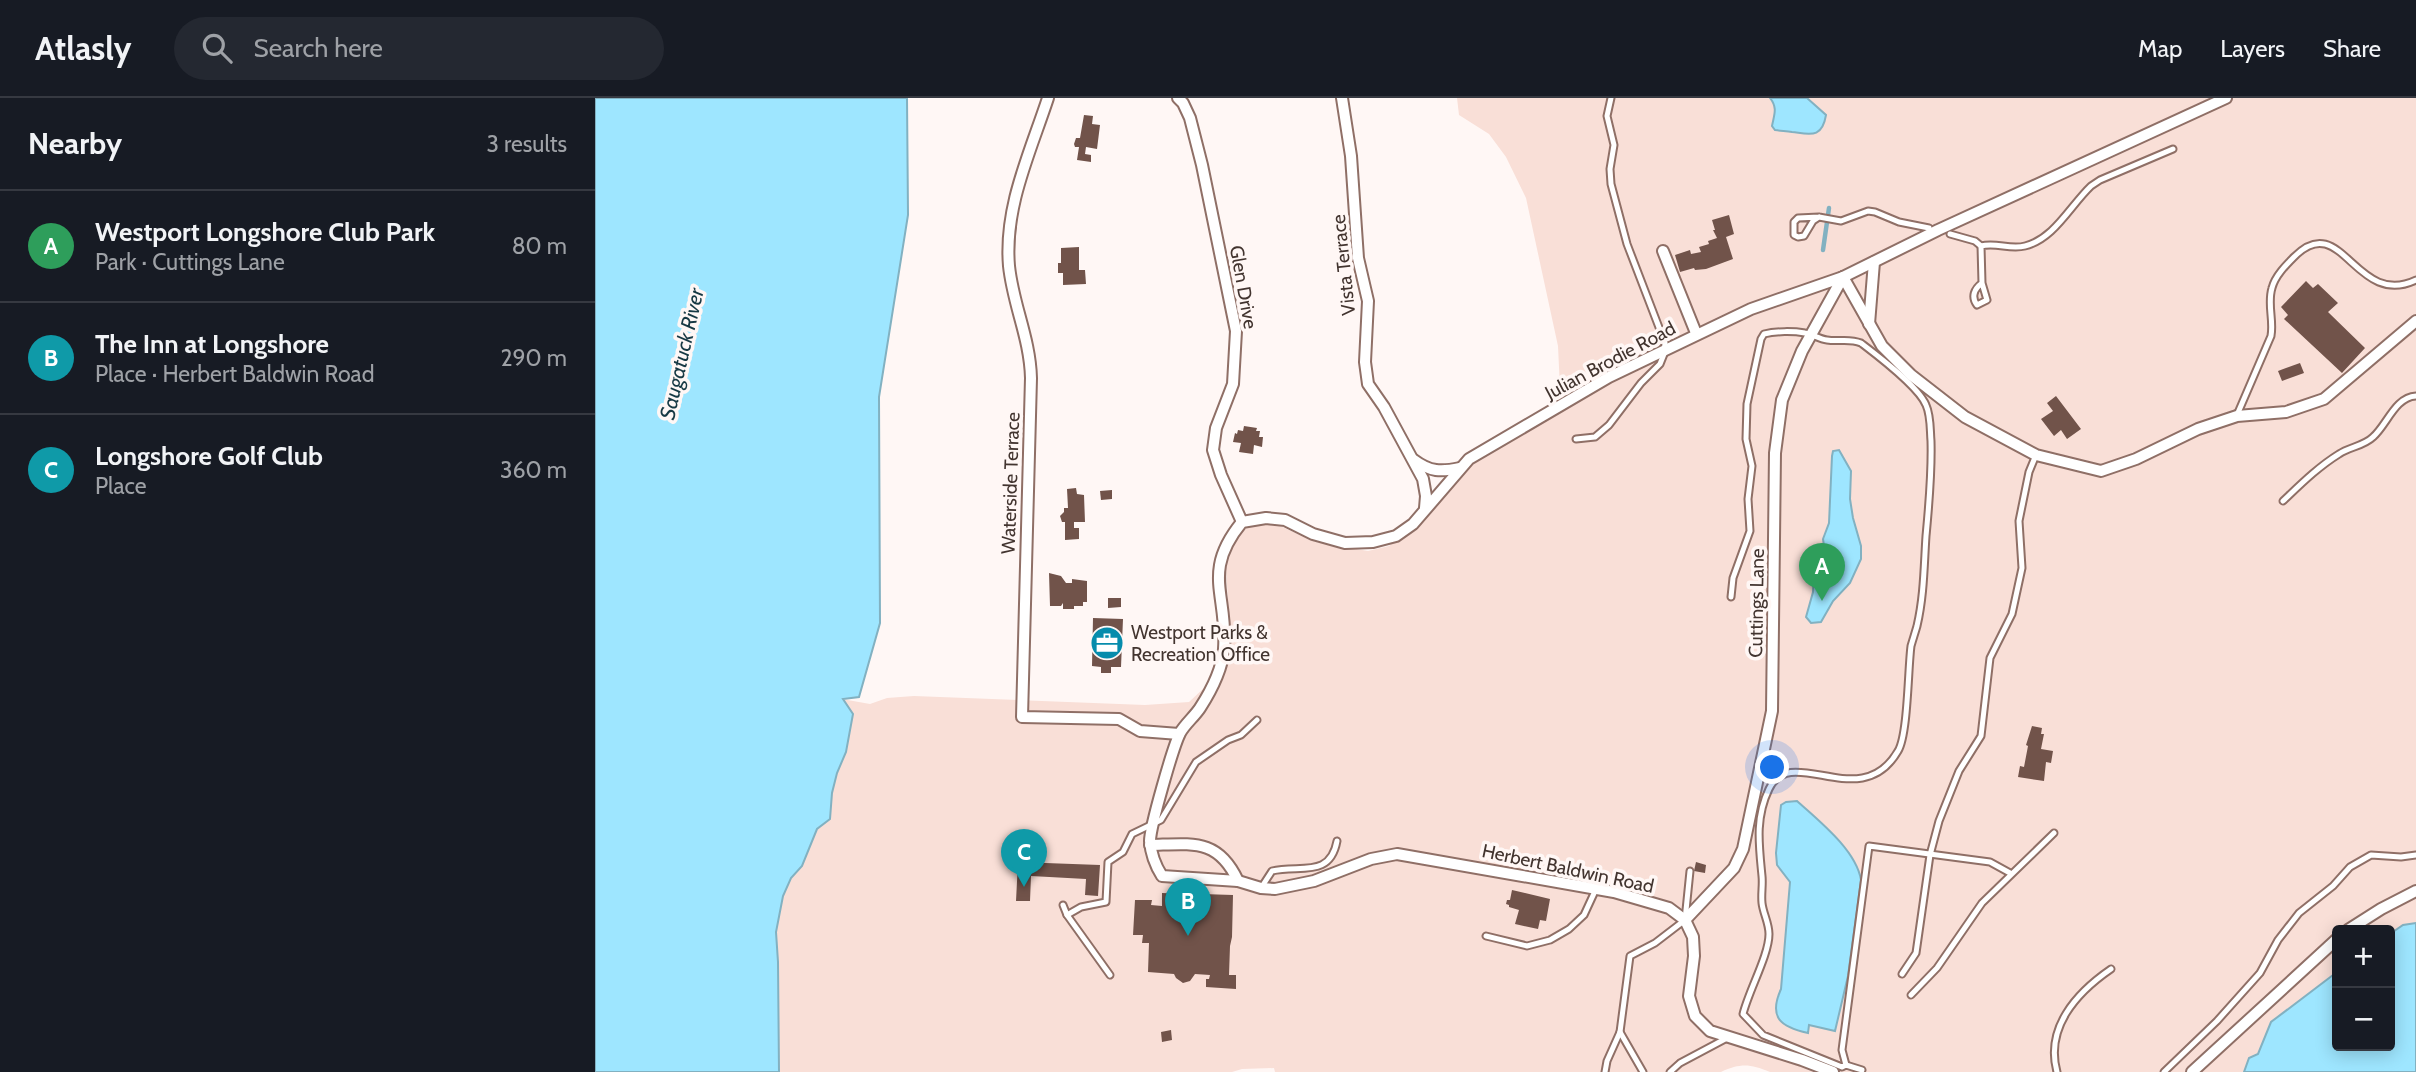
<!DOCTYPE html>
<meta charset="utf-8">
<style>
:root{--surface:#171b24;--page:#242831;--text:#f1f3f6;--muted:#9ea1a6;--line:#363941;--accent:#0f766e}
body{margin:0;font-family:Cabin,sans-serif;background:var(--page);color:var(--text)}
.controls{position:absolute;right:21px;bottom:21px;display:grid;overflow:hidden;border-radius:7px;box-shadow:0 4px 18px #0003}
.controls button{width:63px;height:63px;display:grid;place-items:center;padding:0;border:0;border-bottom:2px solid var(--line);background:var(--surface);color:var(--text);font:35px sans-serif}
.you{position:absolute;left:1178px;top:670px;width:24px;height:24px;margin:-18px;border:5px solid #fff;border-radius:50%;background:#1a73e8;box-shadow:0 0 0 10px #1a73e833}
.badge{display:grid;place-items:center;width:46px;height:46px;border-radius:50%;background:var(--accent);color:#fff;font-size:23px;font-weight:700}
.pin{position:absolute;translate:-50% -58px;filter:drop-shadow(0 2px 4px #0008)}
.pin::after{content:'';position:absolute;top:37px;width:24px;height:21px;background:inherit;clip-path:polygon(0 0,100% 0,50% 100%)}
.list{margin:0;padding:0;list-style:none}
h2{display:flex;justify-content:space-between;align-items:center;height:91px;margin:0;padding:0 28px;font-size:30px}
h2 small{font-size:23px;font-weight:400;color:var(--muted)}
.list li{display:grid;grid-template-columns:46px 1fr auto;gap:21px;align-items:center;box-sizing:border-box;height:112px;padding:0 28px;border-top:2px solid var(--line)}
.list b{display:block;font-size:26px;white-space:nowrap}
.list p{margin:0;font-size:23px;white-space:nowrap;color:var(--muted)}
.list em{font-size:23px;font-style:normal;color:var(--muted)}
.icon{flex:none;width:38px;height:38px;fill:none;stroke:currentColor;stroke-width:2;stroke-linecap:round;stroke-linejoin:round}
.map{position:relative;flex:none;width:1821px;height:974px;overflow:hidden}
header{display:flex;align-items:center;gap:42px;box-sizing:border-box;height:98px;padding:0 35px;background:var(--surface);border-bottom:2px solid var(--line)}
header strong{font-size:33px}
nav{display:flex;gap:38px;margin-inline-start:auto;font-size:24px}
.search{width:490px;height:63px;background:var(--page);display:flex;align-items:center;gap:18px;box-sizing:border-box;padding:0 24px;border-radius:38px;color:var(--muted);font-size:26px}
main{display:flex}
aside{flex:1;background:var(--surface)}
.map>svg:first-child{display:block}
.green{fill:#f9dfd7}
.water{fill:#9ee6ff;stroke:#82b1c1;stroke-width:2}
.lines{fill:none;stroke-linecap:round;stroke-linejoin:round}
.stream{stroke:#82b1c1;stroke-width:4.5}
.building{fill:#71534a}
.lane-casing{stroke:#8f6f66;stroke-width:9}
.street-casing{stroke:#8f6f66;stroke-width:14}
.lane{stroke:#fff;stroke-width:5}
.street{stroke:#fff;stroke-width:10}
.labels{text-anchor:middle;stroke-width:7;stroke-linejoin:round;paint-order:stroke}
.street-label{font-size:19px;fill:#42342f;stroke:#fff7f5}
.poi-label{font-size:19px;fill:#42342f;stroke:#fff7f5;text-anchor:start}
.water-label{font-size:21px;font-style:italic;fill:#173944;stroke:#fff7f5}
</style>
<header>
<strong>Atlasly</strong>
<div class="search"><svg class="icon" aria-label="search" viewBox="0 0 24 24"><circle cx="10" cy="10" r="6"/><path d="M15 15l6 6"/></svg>Search here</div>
<nav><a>Map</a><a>Layers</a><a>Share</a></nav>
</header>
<main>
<aside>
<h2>Nearby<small>3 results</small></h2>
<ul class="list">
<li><span class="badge" style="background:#2e9e5b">A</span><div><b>Westport Longshore Club Park</b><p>Park · Cuttings Lane</p></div><em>80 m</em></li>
<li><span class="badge" style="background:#0f9aa8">B</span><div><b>The Inn at Longshore</b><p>Place · Herbert Baldwin Road</p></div><em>290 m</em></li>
<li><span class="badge" style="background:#0f9aa8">C</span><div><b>Longshore Golf Club</b><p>Place</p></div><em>360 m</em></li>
</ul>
</aside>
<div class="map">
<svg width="1821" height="974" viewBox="0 0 1821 974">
<rect width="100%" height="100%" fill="#fff7f5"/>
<path class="green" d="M 862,0 L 1821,0 L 1821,825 L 1808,827 L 1795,836 L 1795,832 L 1742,832 L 1742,874 L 1676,924 L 1663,956 L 1654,960 L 1649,974 L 1175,974 C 1155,966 1146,965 1126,974 L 680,974 L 679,970 L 647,971 L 637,974 L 184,974 L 183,864 L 181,834 L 188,798 L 196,780 L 207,768 L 222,731 L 235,721 L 237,695 L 242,675 L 251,654 L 258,617 L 247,601 L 275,606 L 292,600 L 319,598 L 550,607 L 594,604 L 623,577 L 635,538 L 631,469 L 635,447 L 652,429 L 667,425 L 685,428 L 721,444 L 773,453 L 794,448 L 876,368 L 911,343 L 966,312 L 963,248 L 931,100 L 911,59 L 894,36 L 864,17 Z"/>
<g class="water">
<path d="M 0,0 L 312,0 L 313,117 L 284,299 L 285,525 L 264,599 L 248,601 L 258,616 L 251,654 L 242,675 L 237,695 L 235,721 L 222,731 L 207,768 L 196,780 L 188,798 L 181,834 L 183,864 L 184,974 L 0,974 Z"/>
<path d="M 1175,0 L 1212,0 L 1231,17 C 1227,41 1215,36 1197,34 C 1191,33 1186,33 1180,32 L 1177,28 C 1179,17 1183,10 1175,0 Z"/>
<path d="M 1244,352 L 1256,373 L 1255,401 L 1258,420 L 1266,448 L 1266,461 L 1255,485 L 1238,503 L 1226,524 L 1216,525 L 1211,519 L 1218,494 L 1219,474 L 1229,448 L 1228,441 L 1234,425 L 1237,358 L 1238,353 Z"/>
<path d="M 1202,703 C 1224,723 1261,752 1266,782 L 1253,878 L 1240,933 L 1214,927 L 1213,935 C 1186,929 1173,920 1186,891 L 1195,784 L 1182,767 L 1181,755 L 1186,707 L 1191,704 Z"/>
<path d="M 1821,825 L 1821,974 L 1649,974 L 1654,960 L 1663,956 L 1676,924 L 1742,874 L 1742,948 L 1795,948 L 1795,836 L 1808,827 Z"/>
</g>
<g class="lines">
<path class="stream" d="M 1228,152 L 1234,110"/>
</g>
<g class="building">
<path d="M 489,17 L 498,18 L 497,26 L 505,27 L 502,51 L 491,49 L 490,56 L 496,57 L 496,64 L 482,62 L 484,49 L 480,49 L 479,46 L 481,40 L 485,40 Z"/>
<path d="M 1134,117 L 1139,136 L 1131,139 L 1138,161 L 1111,171 L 1100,172 L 1099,170 L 1085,174 L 1080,157 L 1095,152 L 1096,156 L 1106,154 L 1104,149 L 1114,146 L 1113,143 L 1122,140 L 1118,132 L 1120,132 L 1117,122 Z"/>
<path d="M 484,149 L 484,172 L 490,172 L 491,186 L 468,187 L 468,175 L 463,175 L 463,165 L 466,165 L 466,150 Z"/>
<path d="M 1711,183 L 1718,190 L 1723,186 L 1743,205 L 1733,214 L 1770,250 L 1747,275 L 1689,221 L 1693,217 L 1686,209 Z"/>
<path d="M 1705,265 L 1709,275 L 1687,283 L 1683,273 Z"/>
<path d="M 1461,298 L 1486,331 L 1472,341 L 1466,332 L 1459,338 L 1446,321 L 1458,313 L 1452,305 Z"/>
<path d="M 649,328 L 662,330 L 661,333 L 665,333 L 664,339 L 668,339 L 667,349 L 659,347 L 658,356 L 644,354 L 646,345 L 638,344 L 640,335 L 642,336 L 643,332 L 648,333 Z"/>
<path d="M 481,390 L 482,396 L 489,397 L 490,424 L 479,424 L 479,430 L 484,430 L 484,441 L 470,442 L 470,424 L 467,424 L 465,418 L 469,414 L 469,410 L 473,410 L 472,391 Z"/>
<path d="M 517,392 L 517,401 L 506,402 L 505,393 Z"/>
<path d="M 454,475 L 466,478 L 471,485 L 477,485 L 477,481 L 492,483 L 492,504 L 488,504 L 488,508 L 479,508 L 479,511 L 468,511 L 468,505 L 466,508 L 455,508 Z"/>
<path d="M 513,500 L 526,500 L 526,509 L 513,510 Z"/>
<path d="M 498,520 L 528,521 L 526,569 L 516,569 L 516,575 L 506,575 L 506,569 L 497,568 Z"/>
<path d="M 1437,628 L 1447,630 L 1446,636 L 1449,636 L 1446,651 L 1458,653 L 1456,665 L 1451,664 L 1449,683 L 1423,679 L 1425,668 L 1429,669 L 1433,648 L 1431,647 Z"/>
<path d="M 423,764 L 505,767 L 503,798 L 490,797 L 491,781 L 436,778 L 435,803 L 421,803 Z"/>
<path d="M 1101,764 L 1111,767 L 1110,775 L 1099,773 Z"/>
<path d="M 598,786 L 608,787 L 607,796 L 638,797 L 637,839 L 635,848 L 634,877 L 641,877 L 641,891 L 611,889 L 611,881 L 614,881 L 615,877 L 600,876 L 595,883 L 588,885 L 581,880 L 579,876 L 553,874 L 554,845 L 547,845 L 548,837 L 538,837 L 540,802 L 557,802 L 556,807 L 567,808 L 567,795 L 597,796 Z"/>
<path d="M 917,792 L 955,801 L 951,823 L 945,822 L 943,831 L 920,826 L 924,812 L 914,809 L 914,807 L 911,806 L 912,802 L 915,802 Z"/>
<path d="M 576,932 L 577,942 L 567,944 L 566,934 Z"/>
</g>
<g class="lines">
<defs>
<g id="lane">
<path d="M 1224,119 L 1218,123 L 1209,138 L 1203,139 L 1199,137 L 1199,124 L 1203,120 L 1224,119 L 1246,123 L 1273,113 L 1280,114 L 1304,124 L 1334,130"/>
<path d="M 1355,136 L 1380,143 L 1386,148"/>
<path d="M 1387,185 C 1379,191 1376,199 1382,207 L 1392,202 L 1387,185 L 1386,148 C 1401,144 1415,152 1430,148 C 1459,141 1475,108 1496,88 L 1505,82 L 1578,51"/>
<path d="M 1642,317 L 1676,238 C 1679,222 1672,206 1677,190 C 1680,178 1691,167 1699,159 C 1747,110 1760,211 1821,182"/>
<path d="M 981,341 L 1000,339 L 1014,327 L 1046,285 L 1065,266 L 1069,256 L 1070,245 L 1032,146 L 1016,86 L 1015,71 L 1019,47 L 1012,18 L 1016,0"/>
<path d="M 1688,403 C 1706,386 1723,369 1744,356 C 1754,349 1769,348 1778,339 C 1792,327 1800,299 1821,298"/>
<path d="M 1136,499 L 1138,480 L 1155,433 L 1153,401 L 1157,368 L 1151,341 L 1152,306 L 1166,241 L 1169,236 C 1181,233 1198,233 1210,235 C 1217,236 1224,241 1232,242 C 1244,244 1254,240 1266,245 C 1283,258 1323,288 1331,307 C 1336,318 1335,332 1336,343 C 1337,376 1334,406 1331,438 C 1329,468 1329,498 1322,528 C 1320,535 1318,541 1316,548 C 1313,570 1313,637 1303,653 C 1266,717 1196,644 1174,691 C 1160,720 1164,747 1167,778 C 1168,787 1166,796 1167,805 C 1168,815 1174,825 1174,836 C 1174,857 1154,892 1148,916 L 1168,937 L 1247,969 L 1251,967 L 1267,972"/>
<path d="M 666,790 L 677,773 C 704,766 735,781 742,743"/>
<path d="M 468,807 L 472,817 L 515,877"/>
<path d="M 472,817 L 486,809 L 511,804 L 513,764 L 528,754 L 537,736 L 566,722 L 601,664 L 633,642 L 646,637 L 662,622"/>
<path d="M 891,838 L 932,848 L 955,842 L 974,831 L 989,817 L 1001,791"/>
<path d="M 1307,876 L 1321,855 L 1335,757 L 1344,723 L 1364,673 L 1386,638 L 1395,560 L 1417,516 L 1427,470 L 1424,423 L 1434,374 L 1441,357"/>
<path d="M 1316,897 L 1342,870 L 1387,805 L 1459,735"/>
<path d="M 1025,934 L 1048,974"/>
<path d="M 1251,967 L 1247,952 L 1274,748 L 1395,764 L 1415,775"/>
<path d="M 1010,974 L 1012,963 L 1025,934 L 1035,858 L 1060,845 L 1090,822 L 1095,773"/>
<path d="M 1075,974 L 1085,965 L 1132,940"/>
<path d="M 1462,974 C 1450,930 1481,895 1516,871"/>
<path d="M 1569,974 L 1622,923 L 1665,875 L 1683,842 L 1704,815 L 1738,788 L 1755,769 L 1776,757 L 1806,759 L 1821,757"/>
</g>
<g id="street">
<path d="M 453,0 C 435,55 409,109 414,168 C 418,207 435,240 436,280 L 427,619 L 524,621 L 545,633 L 584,636"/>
<path d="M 583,0 L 588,5 L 595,20 L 607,67 L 641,233 L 638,286 L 621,330 L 618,352 L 626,377 L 647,424"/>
<path d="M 747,0 L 756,58 L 763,160 L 773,203 L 770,264 L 773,286 L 789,309 L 828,381 L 831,398 L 830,410"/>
<path d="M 1068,153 L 1101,235"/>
<path d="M 1248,179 L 1287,248 L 1316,277 L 1370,319 L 1441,357 L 1506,373 L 1541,361 L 1603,331 L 1642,318 L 1691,314 L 1729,301 L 1821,223"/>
<path d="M 1274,226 L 1279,164"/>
<path d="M 819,362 C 835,374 846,374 865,370"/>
<path d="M 555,747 C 598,746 623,740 643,783"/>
<path d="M 1090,822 L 1139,770 L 1148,751 L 1177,613 L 1180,355 L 1187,302 L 1207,253 L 1248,179"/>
<path d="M 1753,832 L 1786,811 L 1821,793"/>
<path d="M 1238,974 L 1207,962 L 1115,933 L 1100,918 L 1094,898 L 1099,858 L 1098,839 L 1090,822 L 1074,810 L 1019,794 L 802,756 L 776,761 L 719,783 L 680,791 L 666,790 L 643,783 L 567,778 C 560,767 556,757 555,743 C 555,729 578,649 585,635 C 590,626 599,619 605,610 C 616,593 627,571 629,551 C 633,496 606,474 647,424 L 671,420 L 690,422 L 718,436 L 750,445 L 778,444 L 801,438 L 818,426 L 874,361 L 1014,279 L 1156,211 L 1248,179 L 1343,132 L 1631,0"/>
<path d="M 1597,974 L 1742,841"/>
</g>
</defs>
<use href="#lane" class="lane-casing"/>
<use href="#street" class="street-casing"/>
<use href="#lane" class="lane"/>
<use href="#street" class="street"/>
</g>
<defs>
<symbol id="office-disc" viewBox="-11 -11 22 22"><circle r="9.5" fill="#068cac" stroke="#fff7f5"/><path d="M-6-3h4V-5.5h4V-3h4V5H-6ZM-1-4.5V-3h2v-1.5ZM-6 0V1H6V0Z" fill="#fff"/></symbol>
</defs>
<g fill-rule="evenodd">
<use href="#office-disc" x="493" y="526" width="38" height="38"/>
</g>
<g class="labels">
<g class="street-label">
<text transform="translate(748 167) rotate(-96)" y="7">Vista Terrace</text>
<text transform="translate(649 189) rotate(80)" y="7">Glen Drive</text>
<text transform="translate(1015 262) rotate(-28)" y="7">Julian Brodie Road</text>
<text transform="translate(415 385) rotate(-88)" y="7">Waterside Terrace</text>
<text transform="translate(1161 505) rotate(-89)" y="7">Cuttings Lane</text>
<text transform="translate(973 770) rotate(12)" y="7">Herbert Baldwin Road</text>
</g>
<g class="poi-label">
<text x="536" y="541">Westport Parks &amp;<tspan x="536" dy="22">Recreation Office</tspan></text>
</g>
<g class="water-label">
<text transform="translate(87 256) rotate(-77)" y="7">Saugatuck River</text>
</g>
</g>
</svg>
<div class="controls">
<button>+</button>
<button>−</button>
</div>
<div class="you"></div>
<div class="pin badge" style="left:1227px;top:503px;background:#2e9e5b">A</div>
<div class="pin badge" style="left:593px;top:838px;background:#0f9aa8">B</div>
<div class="pin badge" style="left:429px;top:789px;background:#0f9aa8">C</div>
</div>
</main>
